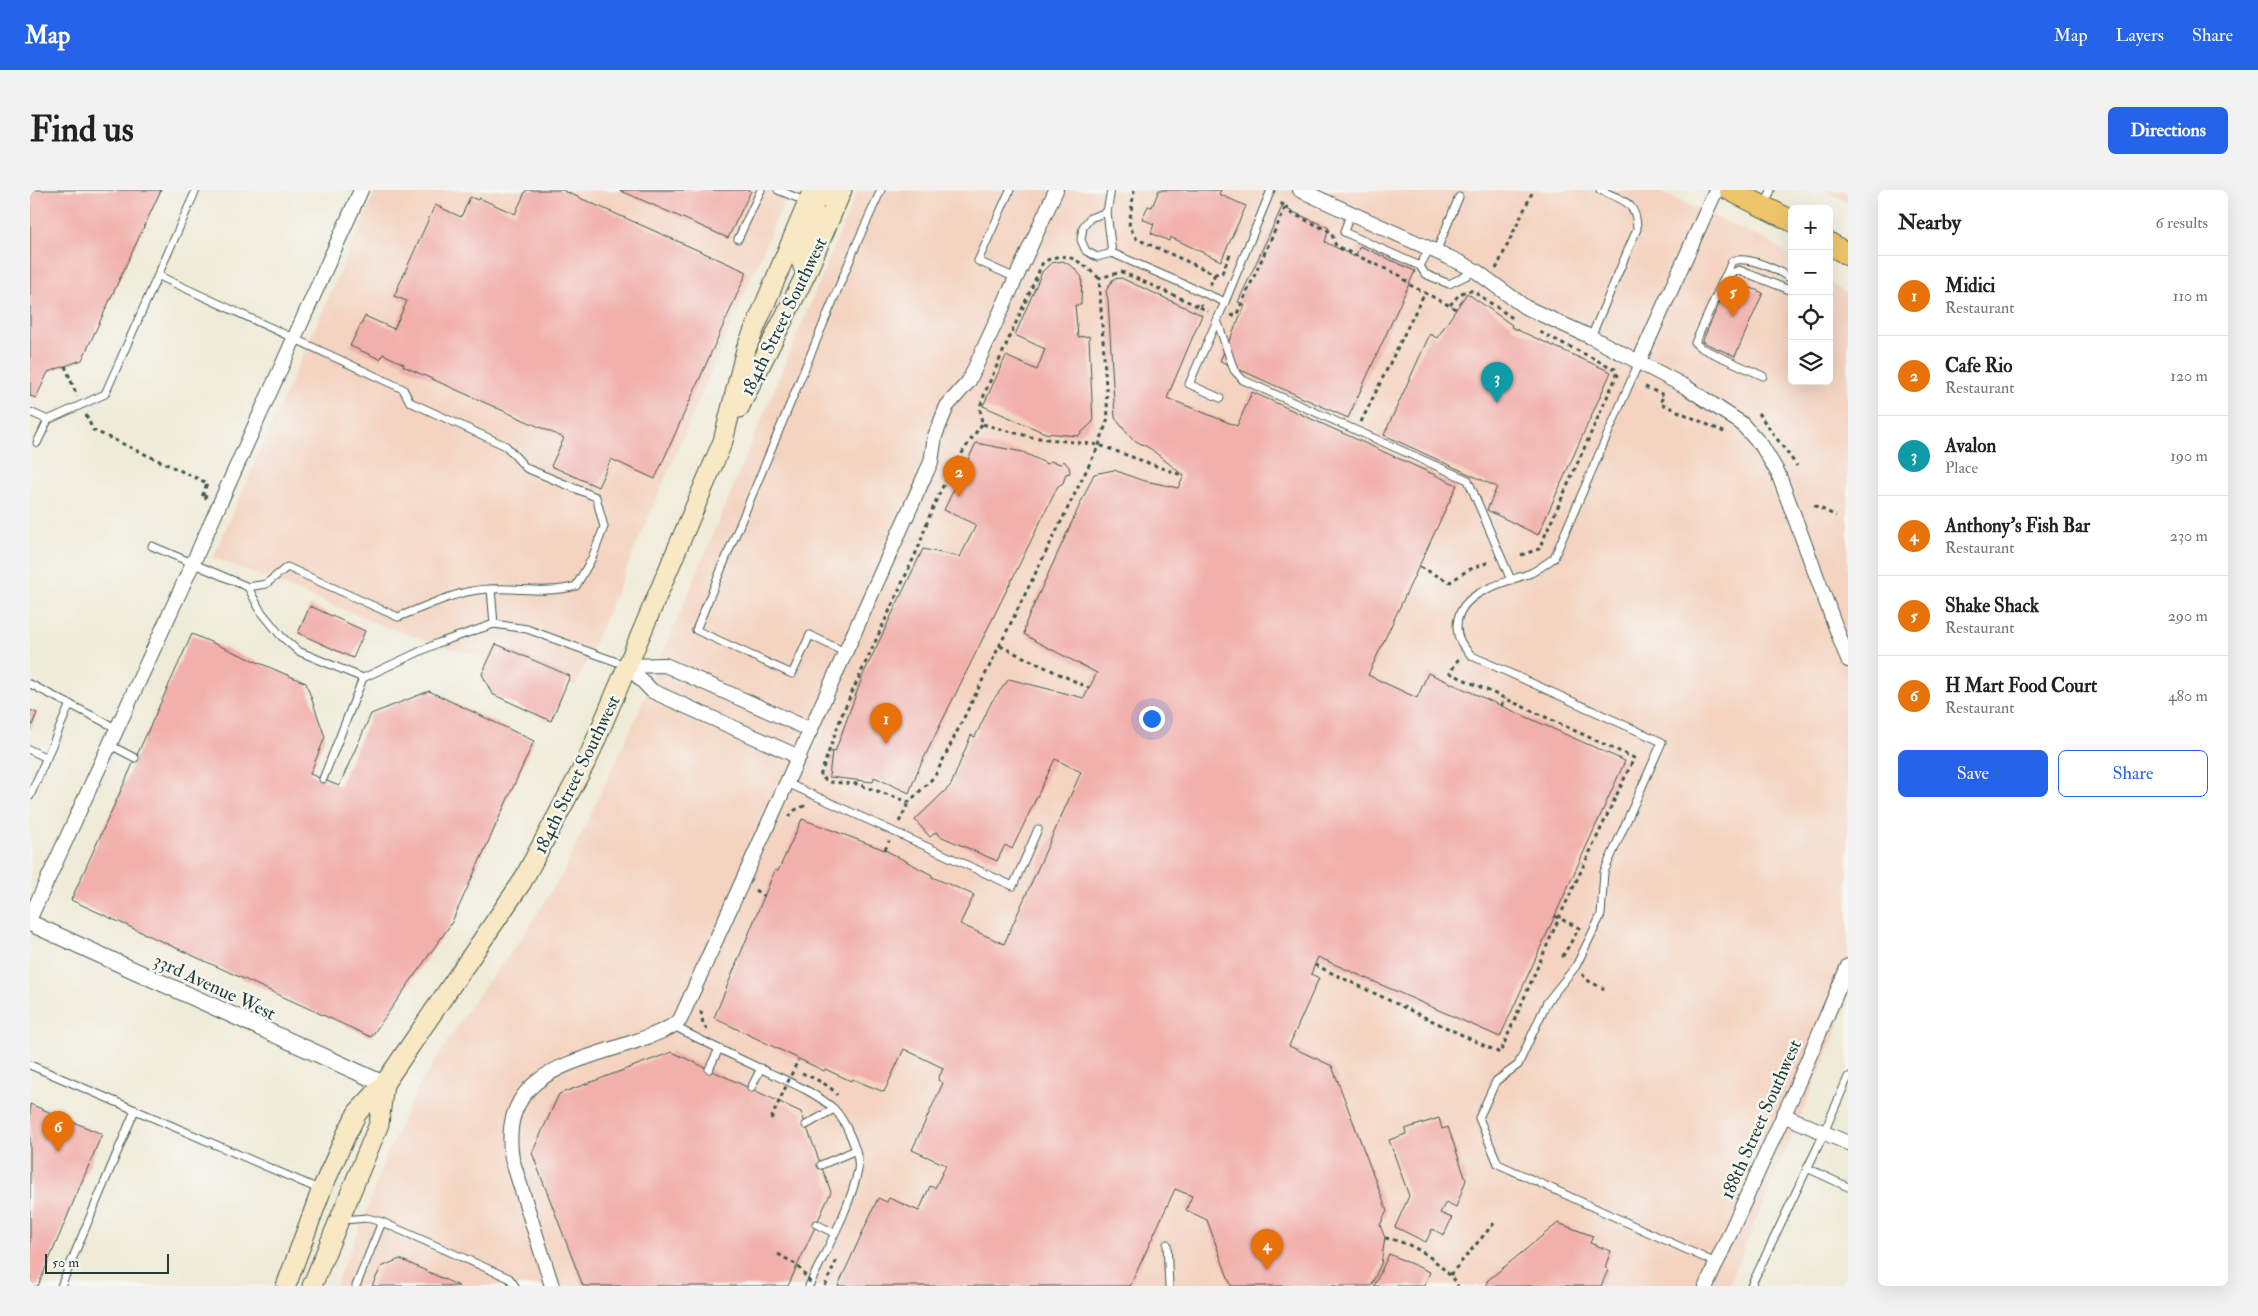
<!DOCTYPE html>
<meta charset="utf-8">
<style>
:root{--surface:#fff;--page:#f2f2f2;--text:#222;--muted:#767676;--line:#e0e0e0;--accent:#2563eb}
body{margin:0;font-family:"IM FELL Double Pica",serif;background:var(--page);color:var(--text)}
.controls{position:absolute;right:15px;top:15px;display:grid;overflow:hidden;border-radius:8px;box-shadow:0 5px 20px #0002}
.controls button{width:45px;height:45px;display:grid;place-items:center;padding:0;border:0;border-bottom:1px solid var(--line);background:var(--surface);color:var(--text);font:25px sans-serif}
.scale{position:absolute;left:15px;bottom:12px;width:124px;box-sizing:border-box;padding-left:5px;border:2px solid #1f3d34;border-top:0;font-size:14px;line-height:18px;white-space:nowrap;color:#1f3d34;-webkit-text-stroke:4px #f6f6f2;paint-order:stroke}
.you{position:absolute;left:1121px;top:528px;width:18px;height:18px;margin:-12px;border:4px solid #fff;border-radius:50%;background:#1a73e8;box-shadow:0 0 0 8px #1a73e833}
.badge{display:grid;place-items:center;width:32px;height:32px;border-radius:50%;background:var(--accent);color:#fff;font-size:16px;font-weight:700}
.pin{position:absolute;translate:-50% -41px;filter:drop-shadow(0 1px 2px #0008)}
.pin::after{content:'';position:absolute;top:26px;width:18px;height:15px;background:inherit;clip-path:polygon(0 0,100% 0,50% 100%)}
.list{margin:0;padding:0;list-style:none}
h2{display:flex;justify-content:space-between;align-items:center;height:65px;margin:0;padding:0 20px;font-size:21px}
h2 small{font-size:16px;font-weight:400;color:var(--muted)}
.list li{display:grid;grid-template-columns:32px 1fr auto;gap:15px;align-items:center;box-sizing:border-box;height:80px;padding:0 20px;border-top:1px solid var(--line)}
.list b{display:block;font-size:19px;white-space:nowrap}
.list p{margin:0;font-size:16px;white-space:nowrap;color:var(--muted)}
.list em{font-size:16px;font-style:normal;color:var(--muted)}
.actions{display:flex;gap:10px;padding:15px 20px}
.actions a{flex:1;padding:11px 0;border:1px solid var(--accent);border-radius:8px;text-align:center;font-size:18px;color:var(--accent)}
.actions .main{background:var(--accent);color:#fff}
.icon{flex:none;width:28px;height:28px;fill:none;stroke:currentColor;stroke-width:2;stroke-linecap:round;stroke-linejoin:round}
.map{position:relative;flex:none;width:1818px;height:1096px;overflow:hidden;border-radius:8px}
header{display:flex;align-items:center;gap:30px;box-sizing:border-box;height:70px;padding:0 25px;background:var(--accent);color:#fff}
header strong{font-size:24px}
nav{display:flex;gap:28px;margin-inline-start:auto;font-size:18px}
.intro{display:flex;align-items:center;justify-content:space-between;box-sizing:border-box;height:120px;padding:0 30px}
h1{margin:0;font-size:35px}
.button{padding:12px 22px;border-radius:8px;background:var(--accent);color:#fff;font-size:18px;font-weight:700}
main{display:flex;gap:30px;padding:0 30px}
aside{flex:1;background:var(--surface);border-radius:8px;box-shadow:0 5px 20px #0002}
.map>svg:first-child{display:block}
.built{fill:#f4d3c0}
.building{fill:#f2b0ac}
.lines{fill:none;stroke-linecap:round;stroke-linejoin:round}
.service-casing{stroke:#3e574d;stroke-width:9}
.minor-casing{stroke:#3e574d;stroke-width:16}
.tertiary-casing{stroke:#3e574d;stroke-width:18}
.secondary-casing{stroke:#3e574d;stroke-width:21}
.primary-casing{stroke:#3e574d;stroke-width:23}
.path{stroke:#3e574d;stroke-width:3;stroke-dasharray:4 4;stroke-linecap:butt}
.service{stroke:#fff;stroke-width:7}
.minor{stroke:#fff;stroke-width:14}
.tertiary{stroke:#fff;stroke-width:16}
.secondary{stroke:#f8e8c3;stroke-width:19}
.primary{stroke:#eec569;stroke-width:21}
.path-bridge{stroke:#3e574d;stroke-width:3;stroke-dasharray:4 4;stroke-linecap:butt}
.labels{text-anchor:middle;stroke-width:5;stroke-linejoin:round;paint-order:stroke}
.street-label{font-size:19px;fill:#1f3d34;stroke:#f6f6f2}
</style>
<header>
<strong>Map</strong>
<nav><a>Map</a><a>Layers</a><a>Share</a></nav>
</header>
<div class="intro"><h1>Find us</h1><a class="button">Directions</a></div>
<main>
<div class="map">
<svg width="1818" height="1096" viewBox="0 0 1818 1096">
<rect width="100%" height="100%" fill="#f6f6f2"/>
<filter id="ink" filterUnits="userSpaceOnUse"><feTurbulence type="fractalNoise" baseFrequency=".02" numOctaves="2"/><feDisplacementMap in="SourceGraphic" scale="10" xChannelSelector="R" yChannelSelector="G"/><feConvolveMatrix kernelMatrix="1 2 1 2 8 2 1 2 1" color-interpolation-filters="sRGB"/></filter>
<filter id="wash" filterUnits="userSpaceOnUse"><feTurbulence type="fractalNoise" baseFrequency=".0096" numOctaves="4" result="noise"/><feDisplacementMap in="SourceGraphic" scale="20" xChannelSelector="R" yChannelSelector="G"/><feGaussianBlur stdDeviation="1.12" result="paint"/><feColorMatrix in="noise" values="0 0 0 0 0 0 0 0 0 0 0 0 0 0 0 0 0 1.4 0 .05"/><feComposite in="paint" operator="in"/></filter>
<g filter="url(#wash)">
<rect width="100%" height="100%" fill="#f0ebd8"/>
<g class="built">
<path d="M 346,0 L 759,0 L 546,496 L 366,441 L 183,367 Z"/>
<path d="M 828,0 L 1626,0 L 1740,52 L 1762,67 L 1762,191 L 1799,191 L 1799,92 L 1818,105 L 1818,815 L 1698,1096 L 305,1096 L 341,1010 L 350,979 L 387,899 L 442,813 L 494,745 L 534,681 L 604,532 Z"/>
<path d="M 1791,0 L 1818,0 L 1818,12 Z"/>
</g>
<g id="blocks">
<g class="building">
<path d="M 0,0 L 131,0 L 52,170 L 18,182 L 6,208 L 0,206 Z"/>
<path d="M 496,0 L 532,0 L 717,82 L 625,289 L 581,269 L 568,297 L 521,276 L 534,248 L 373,176 L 374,174 L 353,164 L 350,169 L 320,156 L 335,126 L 364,139 L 377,111 L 364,106 L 405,15 L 431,27 L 440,7 L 448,10 L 449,8 L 485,24 Z"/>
<path d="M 589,0 L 719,0 L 721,1 L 698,48 Z"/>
<path d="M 1129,0 L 1191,0 L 1189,4 L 1216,16 L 1191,71 L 1140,47 L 1139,51 L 1121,43 L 1124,34 L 1112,29 L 1118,16 L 1122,17 Z"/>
<path d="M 1252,17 L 1299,38 L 1295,52 L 1325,67 L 1330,56 L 1385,81 L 1318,228 L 1190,171 L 1215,115 L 1208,112 Z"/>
<path d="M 1033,71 L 1043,77 L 1052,87 L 1051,115 L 1045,115 L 1048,147 L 1059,146 L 1063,232 L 1048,246 L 1015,243 L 953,216 L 976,166 L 1007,180 L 1015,159 L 985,145 L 1012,82 L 1021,73 Z"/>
<path d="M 1091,88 L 1172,125 L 1137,208 L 1207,236 L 1222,202 L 1427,295 L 1338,485 L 1387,508 L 1398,483 L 1595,571 L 1470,847 L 1288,767 L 1281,784 L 1289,788 L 1259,856 L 1302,876 L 1357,1021 L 1350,1035 L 1355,1048 L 1351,1074 L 1341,1096 L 1201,1096 L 1177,1030 L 1156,1020 L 1162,1006 L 1145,999 L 1100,1096 L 808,1096 L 848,1008 L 857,1012 L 859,1008 L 889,1021 L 900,996 L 905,998 L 916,975 L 882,960 L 913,893 L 908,890 L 913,878 L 874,859 L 854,902 L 822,889 L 821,891 L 795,879 L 794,881 L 684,828 L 745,680 L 748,681 L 772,629 L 855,660 L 902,685 L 902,687 L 944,705 L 930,734 L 974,754 L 1051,582 L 1025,569 L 982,659 L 975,655 L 967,671 L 910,646 L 906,642 L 900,647 L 885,630 L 921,595 L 941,545 L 945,547 L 962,511 L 979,489 L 1054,508 L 1059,498 L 1067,483 L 1007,452 L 994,444 L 996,432 L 1064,284 L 1084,280 L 1111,290 L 1148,298 L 1154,286 L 1121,259 L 1102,249 L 1085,228 L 1078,110 L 1076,101 L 1083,89 Z"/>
<path d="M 1700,89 L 1733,103 L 1705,166 L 1672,152 Z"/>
<path d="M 1437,103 L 1482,135 L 1481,137 L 1581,182 L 1508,345 L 1457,320 L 1467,297 L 1354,245 L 1400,144 L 1407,148 Z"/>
<path d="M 946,253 L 993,262 L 1017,274 L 1020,271 L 1031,274 L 1034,271 L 1039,277 L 1040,283 L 1036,284 L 1033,293 L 1028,296 L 888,580 L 879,603 L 844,587 L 843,592 L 799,587 L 802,561 L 805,562 L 833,485 L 893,359 L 930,367 L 946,335 L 914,320 Z"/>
<path d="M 280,416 L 335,441 L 323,468 L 268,443 Z"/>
<path d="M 162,444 L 276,493 L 295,547 L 280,584 L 309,596 L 341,524 L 399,501 L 504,551 L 421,734 L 341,847 L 41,710 Z"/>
<path d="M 466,454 L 540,486 L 521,531 L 462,504 L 452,484 Z"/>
<path d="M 0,520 L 7,523 L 0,540 Z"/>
<path d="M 642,862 L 771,922 L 801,1002 L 758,1096 L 553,1096 L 502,963 L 529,904 Z"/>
<path d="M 0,914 L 72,944 L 8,1096 L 0,1096 Z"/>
<path d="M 1409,928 L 1412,939 L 1418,937 L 1436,990 L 1426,1017 L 1416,1012 L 1410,1023 L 1422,1028 L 1414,1045 L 1402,1039 L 1396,1052 L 1365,1037 L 1379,1006 L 1359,950 L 1376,944 L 1375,939 Z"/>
<path d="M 1528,1033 L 1563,1046 L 1560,1053 L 1581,1061 L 1575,1077 L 1578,1080 L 1571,1096 L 1457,1096 L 1457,1091 Z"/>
<path d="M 1359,1064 L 1400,1082 L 1394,1096 L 1344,1096 Z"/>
<path d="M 370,1069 L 429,1096 L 342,1096 L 351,1077 Z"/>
</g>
</g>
</g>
<g filter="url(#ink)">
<use href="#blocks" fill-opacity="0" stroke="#3e574d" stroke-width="1"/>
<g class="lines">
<defs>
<g id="service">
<path d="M 748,0 L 777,12"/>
<path d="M 980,0 L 948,71 L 986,88"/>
<path d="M 1081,0 L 1077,22 L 1082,63 L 1195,112 L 1241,0"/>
<path d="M 1735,16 L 1741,0"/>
<path d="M 1077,22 L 1060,28 L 1053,37 L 1051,50 L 1056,61 L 1067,67 L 1082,63"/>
<path d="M 1320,24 L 1314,42 L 1390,76 L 1395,84 L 1419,94 L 1446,81"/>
<path d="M 708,49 L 731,0"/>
<path d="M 1406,62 L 1429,7"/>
<path d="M 1390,76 L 1399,59"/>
<path d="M 1696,85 L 1702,71 C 1719,66 1748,79 1762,90"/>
<path d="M 129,86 L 373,199 L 380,212 L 476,256 L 496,278 L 566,307 L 574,337 L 562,368 L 546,396 C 512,406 477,394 442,401 C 420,404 390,419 368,427 L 257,377 L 236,394 L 218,397"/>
<path d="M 1187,130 L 1204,180 L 1213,190 L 1438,290 L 1481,390"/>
<path d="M 1561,147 L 1607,39 C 1607,11 1592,10 1570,0"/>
<path d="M 1609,172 L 1524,368 C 1517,373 1509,379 1501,383 C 1475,393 1428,401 1427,436 C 1427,449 1433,457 1442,466 L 1632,552 L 1574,682 L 1571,725 L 1546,776 L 1517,812 L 1488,875 L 1466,891 L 1449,928 L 1468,974 L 1686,1073"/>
<path d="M 1733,186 L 1671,158 L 1665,153 L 1695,86 L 1709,80 L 1762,101"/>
<path d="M 1190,208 L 1159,194 L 1195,112"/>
<path d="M 0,222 L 18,230 L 75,204 L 166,0"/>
<path d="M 7,253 L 18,230"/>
<path d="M 122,356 L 218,397 L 230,420 L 251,446 L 268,461 L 333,488 L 408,453 L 464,434 L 497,439 L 595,475"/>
<path d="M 461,399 L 464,434"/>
<path d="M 814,462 L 780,445 L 762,484 L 666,440 L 827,53 L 851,0"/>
<path d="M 0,494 L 88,539"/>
<path d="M 80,555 L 105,568"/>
<path d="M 0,560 L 17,568"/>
<path d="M 293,589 L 333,488"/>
<path d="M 757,593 L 983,696 L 1008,639"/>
<path d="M 0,606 L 40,514"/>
<path d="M 644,836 C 675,853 708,868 740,883 C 762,893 784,902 803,918 C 815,929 831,965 828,980 C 820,1019 796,1060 779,1096"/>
<path d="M 0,875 L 105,920"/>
<path d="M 679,879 L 689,859"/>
<path d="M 721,898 L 731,878"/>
<path d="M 776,935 L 804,919"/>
<path d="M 791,975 L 826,960"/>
<path d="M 1777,978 L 1818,997"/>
<path d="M 313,1030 L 337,1028 L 352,1032 L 479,1088 L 485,1096"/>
<path d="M 786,1034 L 804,1043"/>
<path d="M 1137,1054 L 1139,1096"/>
<path d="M 31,1096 L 105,920 L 291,1000"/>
<path d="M 326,1096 L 352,1032"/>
<path d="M 1721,1096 L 1789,954 L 1818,887"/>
</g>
<g id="minor">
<path d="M 1270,0 L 1429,72 L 1446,81 L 1495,117 L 1561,147 L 1656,197 L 1711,233 L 1732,256 L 1748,283 L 1818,470"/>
<path d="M 1609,171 L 1686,0"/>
<path d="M 598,476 L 635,475 L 781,540"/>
<path d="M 598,476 L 622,501 L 769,567"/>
<path d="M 0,728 L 163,373 L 331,0"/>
<path d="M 1753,925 L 1818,953"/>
<path d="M 522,1096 L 482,969 C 468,881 545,873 609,850 C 622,845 640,840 650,830 L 891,294 L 901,272 L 905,246 L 917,216 L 939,191 L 1026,0"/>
<path d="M 1676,1096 L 1761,909 L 1818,776"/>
</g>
<path id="tertiary" d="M 0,733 L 354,894"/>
<g id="secondary">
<path d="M 777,12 L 792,8 L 797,0"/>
<path d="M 776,84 L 769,66 L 786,25 L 777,12"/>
<path d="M 709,218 L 776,84 L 812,0"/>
<path d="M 256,1096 L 291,1001 L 316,945 L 327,923 L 354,894 L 492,692 L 559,566 L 693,251 L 716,159 L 783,0"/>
<path d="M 282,1096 L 349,934 L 354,894"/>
</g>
<g id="primary">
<path d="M 1700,0 L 1762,31"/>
<path d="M 1799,53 L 1818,65"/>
</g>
</defs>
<use href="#service" class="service-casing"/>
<use href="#minor" class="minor-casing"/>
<use href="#tertiary" class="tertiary-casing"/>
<use href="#secondary" class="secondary-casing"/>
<use href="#primary" class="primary-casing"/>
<g class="path">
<path d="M 1104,0 L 1099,36 L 1107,49 L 1185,84 L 1192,83 L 1201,62"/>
<path d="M 1256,16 L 1259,22 L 1301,42 L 1306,56 L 1371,86 L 1380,95 L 1426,119"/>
<path d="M 1466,79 L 1502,3"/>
<path d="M 1069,88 C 1049,71 1038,59 1013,72 L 956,200 L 950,217 L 952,234 L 1001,247 L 1069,255 L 1154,286"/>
<path d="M 1180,95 L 1185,84"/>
<path d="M 1420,115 C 1427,107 1432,99 1443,101 L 1484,129"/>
<path d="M 1170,117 L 1178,121"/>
<path d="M 1201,125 L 1206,126 L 1256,16 L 1248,12"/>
<path d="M 1510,142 L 1585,179 L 1587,185"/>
<path d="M 35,176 L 47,206"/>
<path d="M 1615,197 L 1634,205 L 1630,213 L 1696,243"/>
<path d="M 1728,223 L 1767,276"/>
<path d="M 56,225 L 63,240 L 177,293 L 172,307 L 175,308 L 176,305"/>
<path d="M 1331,232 L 1395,102"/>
<path d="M 952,234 C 925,271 903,309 890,354 L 813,522 L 790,586 L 799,592 L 827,594 L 879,612 L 905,586 L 1069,255 L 1078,228 L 1069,88 L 1092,82 L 1170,117 L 1171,114"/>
<path d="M 1784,315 L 1806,326"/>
<path d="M 1491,365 L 1509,359 L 1587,185 L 1591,187"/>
<path d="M 1390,377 L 1420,392 L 1438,380 L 1459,372"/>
<path d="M 970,456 L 1059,498"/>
<path d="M 1471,516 L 1475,508"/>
<path d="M 759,627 L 765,620 L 774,616 L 776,612"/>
<path d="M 869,632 L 879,612"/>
<path d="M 855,660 L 859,651"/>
<path d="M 725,700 L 734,706"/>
<path d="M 1525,726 L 1549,738 L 1533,766 L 1537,769"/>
<path d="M 1285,775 L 1470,863 L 1529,728 L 1604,568 L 1420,483 L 1429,468"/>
<path d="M 1552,784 L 1557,790 L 1574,799"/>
<path d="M 671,821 L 673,834 L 678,841"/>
<path d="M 772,883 C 785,889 799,894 807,905"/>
<path d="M 1355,1048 C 1385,1053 1410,1071 1428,1096"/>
<path d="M 1420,1085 L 1465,1032"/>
<path d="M 795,1096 L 807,1069"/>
</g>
<use href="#service" class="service"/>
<use href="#minor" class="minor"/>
<use href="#tertiary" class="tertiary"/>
<use href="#secondary" class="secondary"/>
<use href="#primary" class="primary"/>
<g class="path-bridge">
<path d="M 741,929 L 768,870"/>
<path d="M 748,1064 L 767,1075 L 783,1096"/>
</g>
</g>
</g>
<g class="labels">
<g class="street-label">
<text transform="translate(753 126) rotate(-64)" y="7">184th Street Southwest</text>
<text transform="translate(546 584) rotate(-64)" y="7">184th Street Southwest</text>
<text transform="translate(185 796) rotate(25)" y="7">33rd Avenue West</text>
<text transform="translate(1730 929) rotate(-66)" y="7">188th Street Southwest</text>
</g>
</g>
</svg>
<div class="controls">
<button>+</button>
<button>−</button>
<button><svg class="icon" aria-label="locate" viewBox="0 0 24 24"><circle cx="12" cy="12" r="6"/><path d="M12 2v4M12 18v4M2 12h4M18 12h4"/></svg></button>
<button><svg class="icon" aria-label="layers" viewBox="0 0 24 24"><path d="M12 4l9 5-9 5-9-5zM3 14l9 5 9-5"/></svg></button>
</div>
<div class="scale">50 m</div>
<div class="you"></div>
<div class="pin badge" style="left:856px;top:554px;background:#e8710a">1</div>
<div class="pin badge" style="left:929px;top:307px;background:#e8710a">2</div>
<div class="pin badge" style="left:1467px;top:213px;background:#0f9aa8">3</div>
<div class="pin badge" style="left:1237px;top:1080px;background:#e8710a">4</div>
<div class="pin badge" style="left:1703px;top:127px;background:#e8710a">5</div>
<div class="pin badge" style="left:28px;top:962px;background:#e8710a">6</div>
</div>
<aside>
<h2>Nearby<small>6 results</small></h2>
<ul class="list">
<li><span class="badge" style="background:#e8710a">1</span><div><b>Midici</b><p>Restaurant</p></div><em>110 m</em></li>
<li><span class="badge" style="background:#e8710a">2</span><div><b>Cafe Rio</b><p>Restaurant</p></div><em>120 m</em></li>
<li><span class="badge" style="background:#0f9aa8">3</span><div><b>Avalon</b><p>Place</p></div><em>190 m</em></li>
<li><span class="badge" style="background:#e8710a">4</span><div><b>Anthony's Fish Bar</b><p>Restaurant</p></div><em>230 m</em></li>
<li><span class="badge" style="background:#e8710a">5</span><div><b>Shake Shack</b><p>Restaurant</p></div><em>290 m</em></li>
<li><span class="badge" style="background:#e8710a">6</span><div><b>H Mart Food Court</b><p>Restaurant</p></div><em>480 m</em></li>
</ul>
<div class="actions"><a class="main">Save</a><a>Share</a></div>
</aside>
</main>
